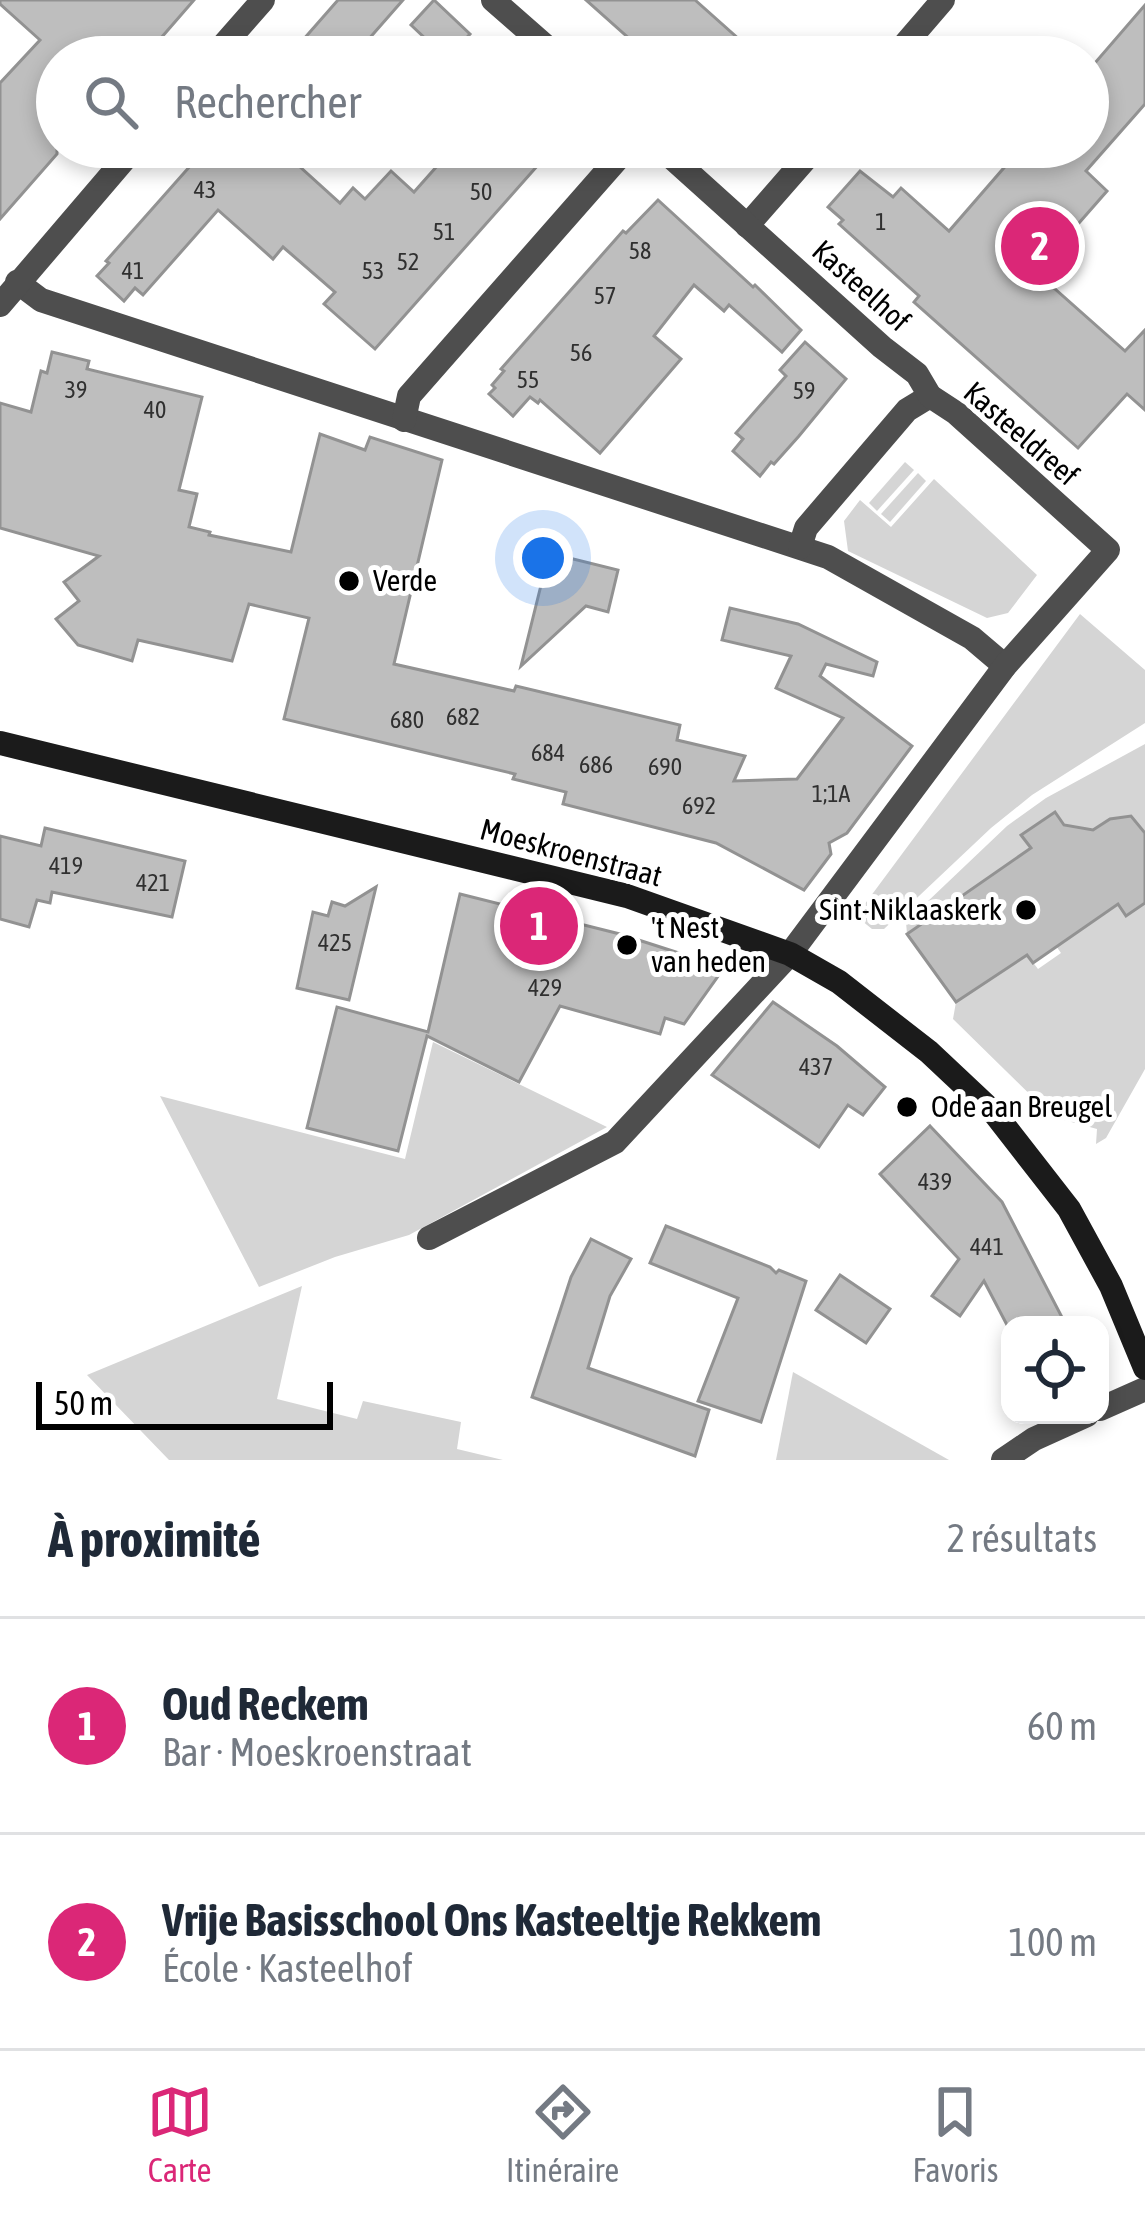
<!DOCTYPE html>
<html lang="fr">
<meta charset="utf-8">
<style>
:root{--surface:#fff;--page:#f6f6f7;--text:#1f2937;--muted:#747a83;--line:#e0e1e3;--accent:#db2777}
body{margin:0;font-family:"Asap Condensed",sans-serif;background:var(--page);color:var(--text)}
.controls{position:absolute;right:36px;bottom:36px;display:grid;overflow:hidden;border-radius:24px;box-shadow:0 6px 18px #0003}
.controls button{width:108px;height:108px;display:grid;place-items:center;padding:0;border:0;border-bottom:3px solid var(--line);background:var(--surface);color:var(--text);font:60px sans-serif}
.scale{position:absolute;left:36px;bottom:30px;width:297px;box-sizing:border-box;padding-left:12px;border:6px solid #000;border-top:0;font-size:33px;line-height:42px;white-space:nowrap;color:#000;-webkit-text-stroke:9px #fff;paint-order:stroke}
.you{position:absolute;left:543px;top:558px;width:42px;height:42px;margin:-30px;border:9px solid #fff;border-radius:50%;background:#1a73e8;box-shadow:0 0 0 18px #1a73e833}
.badge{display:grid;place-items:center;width:78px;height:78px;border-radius:50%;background:var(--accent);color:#fff;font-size:39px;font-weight:700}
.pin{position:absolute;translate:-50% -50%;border:6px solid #fff;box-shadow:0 3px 12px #0006}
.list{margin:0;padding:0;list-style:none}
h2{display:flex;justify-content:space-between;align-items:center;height:156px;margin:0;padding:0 48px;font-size:51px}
h2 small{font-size:39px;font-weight:400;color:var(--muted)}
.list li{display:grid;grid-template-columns:78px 1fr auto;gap:36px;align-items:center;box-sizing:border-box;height:216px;padding:0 48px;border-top:3px solid var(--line)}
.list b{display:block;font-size:45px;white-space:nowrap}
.list p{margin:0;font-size:39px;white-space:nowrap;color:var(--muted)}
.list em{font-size:39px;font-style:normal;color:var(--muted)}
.icon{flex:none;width:66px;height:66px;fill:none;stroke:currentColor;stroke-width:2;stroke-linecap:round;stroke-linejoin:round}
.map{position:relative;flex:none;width:1145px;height:1460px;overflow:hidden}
.search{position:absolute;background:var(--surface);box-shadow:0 6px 18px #0003;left:36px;right:36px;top:36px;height:132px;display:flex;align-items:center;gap:30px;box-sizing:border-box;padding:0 42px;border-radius:66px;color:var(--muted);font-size:45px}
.sheet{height:588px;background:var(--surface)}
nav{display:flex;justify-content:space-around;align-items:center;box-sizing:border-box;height:168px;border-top:3px solid var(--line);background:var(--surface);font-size:33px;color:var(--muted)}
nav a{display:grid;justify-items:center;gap:6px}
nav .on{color:var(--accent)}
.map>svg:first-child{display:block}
.green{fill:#d5d5d5}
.building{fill:#bebebe;stroke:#929292;stroke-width:3}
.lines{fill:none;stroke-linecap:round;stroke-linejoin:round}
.minor{stroke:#4e4e4e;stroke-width:24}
.secondary{stroke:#1b1b1b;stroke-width:24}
.poi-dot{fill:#000;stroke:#fff;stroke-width:4.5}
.labels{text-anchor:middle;stroke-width:10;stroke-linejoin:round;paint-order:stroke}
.number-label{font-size:24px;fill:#303030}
.street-label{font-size:30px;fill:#000;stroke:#fff}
.poi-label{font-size:30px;fill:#000;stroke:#fff;text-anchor:start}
</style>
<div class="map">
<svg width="1145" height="1460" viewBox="0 0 1145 1460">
<rect width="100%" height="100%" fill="#fff"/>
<g class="green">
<path d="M 905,462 L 914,470 L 877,511 L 869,503 Z"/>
<path d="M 918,473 L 926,481 L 890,522 L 881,514 Z"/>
<path d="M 934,479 L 1037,575 L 1008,613 L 987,618 L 848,551 L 844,521 L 860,500 L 891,527 Z"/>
<path d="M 1080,614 L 1145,670 L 1145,723 L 1032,795 L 991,828 L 884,929 L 872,929 L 856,916 Z"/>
<path d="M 1145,744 L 1145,832 L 1130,816 L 1110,819 L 1086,835 L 1081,828 L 1076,827 L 1069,832 L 1055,812 L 1022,835 L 1031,848 L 907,934 L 906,922 L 1007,826 L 1046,798 Z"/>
<path d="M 1145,903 L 1145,1069 L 1106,1138 L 1096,1144 L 1097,1129 L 1053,1117 L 953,1019 L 956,1002 L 1025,952 L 1038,969 L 1061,953 L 1049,936 L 1118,904 L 1126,916 Z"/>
<path d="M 433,1042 L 607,1127 L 409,1235 L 335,1257 L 259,1287 L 160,1096 L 405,1159 Z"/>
<path d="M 302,1286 L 277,1399 L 357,1419 L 363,1401 L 461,1422 L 457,1449 L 503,1460 L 169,1460 L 87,1375 Z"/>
<path d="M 793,1372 L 949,1460 L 776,1460 Z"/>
</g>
<g class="building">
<path d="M 0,0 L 194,0 L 154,46 L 151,43 L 139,57 L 57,57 L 57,154 L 0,219 L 0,83 L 40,40 L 0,4 Z"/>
<path d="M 338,0 L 403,0 L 353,57 L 288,57 Z"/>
<path d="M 434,0 L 470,34 L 449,57 L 445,57 L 411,25 Z"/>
<path d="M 586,0 L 695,0 L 759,57 L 650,57 Z"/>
<path d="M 1145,5 L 1145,104 L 1086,171 L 1107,191 L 1036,272 L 1125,351 L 1145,330 L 1145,410 L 1127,394 L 1078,448 L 914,302 L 919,296 L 839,224 L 843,220 L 828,207 L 860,171 L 893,197 L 901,188 L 949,231 L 1022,147 L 1088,147 L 1088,71 Z"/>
<path d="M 207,147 L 278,147 L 340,203 L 353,188 L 365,199 L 391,171 L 414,192 L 454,147 L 554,147 L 375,349 L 324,304 L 335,292 L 283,247 L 273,259 L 218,210 L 143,295 L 135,288 L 124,301 L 97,276 L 109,263 L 106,261 Z"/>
<path d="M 658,200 L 753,287 L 755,285 L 801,330 L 782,352 L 729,305 L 724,311 L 694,285 L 654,336 L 681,359 L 600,453 L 540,400 L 538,403 L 530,397 L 513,416 L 489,394 L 495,388 L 492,385 L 504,371 L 501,369 L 623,231 L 626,233 Z"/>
<path d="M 805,342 L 846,379 L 799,436 L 774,464 L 771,462 L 760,476 L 733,451 L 743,439 L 736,433 L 786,376 L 780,370 Z"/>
<path d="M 52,352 L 89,361 L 87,369 L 202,397 L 179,490 L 197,494 L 189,527 L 210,532 L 209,535 L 291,552 L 320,434 L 365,450 L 370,437 L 442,460 L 394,664 L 514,691 L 516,686 L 680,725 L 677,740 L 745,756 L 734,781 L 797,779 L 843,718 L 776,688 L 791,656 L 722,640 L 730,608 L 798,624 L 877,662 L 873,676 L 826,664 L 820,676 L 912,746 L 847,833 L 829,843 L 831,854 L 804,890 L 716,843 L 563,804 L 566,792 L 513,779 L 515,774 L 284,719 L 309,618 L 249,604 L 232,661 L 138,640 L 132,661 L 78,645 L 56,619 L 79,601 L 64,582 L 99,556 L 0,528 L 0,403 L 31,412 L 41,371 L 47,373 Z"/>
<path d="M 549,553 L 618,570 L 608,612 L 586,606 L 521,666 Z"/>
<path d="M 1055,812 L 1064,825 L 1093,830 L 1110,819 L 1131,816 L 1145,833 L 1145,903 L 1126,916 L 1118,904 L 1033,963 L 1027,955 L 956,1002 L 907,934 L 1031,848 L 1021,835 Z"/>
<path d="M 45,828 L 185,861 L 172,917 L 52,892 L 50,903 L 37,900 L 29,927 L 0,919 L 0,836 L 41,846 Z"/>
<path d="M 376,887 L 349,1000 L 297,988 L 313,912 L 328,916 L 332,902 L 345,906 Z"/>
<path d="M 460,894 L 620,934 L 685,955 L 721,972 L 684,1024 L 665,1018 L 660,1034 L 560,1006 L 519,1082 L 427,1036 L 398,1151 L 307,1128 L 337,1007 L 428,1032 Z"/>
<path d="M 773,1002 L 837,1046 L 885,1087 L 863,1115 L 848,1105 L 819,1147 L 712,1075 Z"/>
<path d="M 930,1126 L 1002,1202 L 1066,1325 L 1007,1325 L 984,1281 L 960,1316 L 932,1296 L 959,1259 L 880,1174 Z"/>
<path d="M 666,1226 L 770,1267 L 776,1273 L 779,1270 L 806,1281 L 761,1422 L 698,1401 L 738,1298 L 650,1263 Z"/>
<path d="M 591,1239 L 631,1259 L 610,1296 L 588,1368 L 709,1410 L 695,1456 L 532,1397 L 571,1277 Z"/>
<path d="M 840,1275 L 890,1309 L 866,1343 L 816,1310 Z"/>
</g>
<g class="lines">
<g class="minor">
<path d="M 493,0 L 558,57"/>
<path d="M 213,57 L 263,0"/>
<path d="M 894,57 L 943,0"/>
<path d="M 747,226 L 816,147"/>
<path d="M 17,282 L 41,300 L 828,557 L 972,638 L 1005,666"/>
<path d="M 0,305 L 135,147"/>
<path d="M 404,420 L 409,396 L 628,147"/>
<path d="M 800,547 L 806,528 L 907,410 L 930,396"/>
<path d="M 429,1238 L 615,1142 L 790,954 L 1005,666 L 1108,550 L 956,413 L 930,396 L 917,374 L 882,347 L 660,147"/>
<path d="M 1100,1409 L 1145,1389"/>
<path d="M 1003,1460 L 1034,1439 L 1087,1415"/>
</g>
<path class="secondary" d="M 0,743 L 627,896 L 790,954 L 839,982 L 929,1052 L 995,1114 L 1069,1209 L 1111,1286 L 1145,1368"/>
</g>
<g class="poi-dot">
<circle cx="349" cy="581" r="12"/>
<circle cx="1026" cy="910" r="12"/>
<circle cx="627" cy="945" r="12"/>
<circle cx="907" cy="1107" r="12"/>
</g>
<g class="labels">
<g class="number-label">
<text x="205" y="198">43</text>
<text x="481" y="200">50</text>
<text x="881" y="230">1</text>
<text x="444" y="240">51</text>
<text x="640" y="259">58</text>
<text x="408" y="270">52</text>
<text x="133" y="279">41</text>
<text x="373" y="279">53</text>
<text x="605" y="304">57</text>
<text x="581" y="361">56</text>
<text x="528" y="388">55</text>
<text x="76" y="398">39</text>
<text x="804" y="399">59</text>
<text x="155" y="418">40</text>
<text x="463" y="725">682</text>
<text x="407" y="728">680</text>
<text x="548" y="761">684</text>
<text x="596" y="773">686</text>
<text x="665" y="775">690</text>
<text x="831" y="802">1;1A</text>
<text x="699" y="814">692</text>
<text x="66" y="874">419</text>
<text x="153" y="891">421</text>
<text x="335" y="951">425</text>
<text x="545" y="996">429</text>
<text x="816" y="1075">437</text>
<text x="935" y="1190">439</text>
<text x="987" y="1255">441</text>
</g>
<g class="street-label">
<text transform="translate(861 286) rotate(42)" y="10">Kasteelhof</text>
<text transform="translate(1021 434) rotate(41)" y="10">Kasteeldreef</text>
<text transform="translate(571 853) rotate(15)" y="10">Moeskroenstraat</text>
</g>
<g class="poi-label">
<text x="373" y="591">Verde</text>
<text x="1002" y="920" text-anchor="end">Sint-Niklaaskerk</text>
<text x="651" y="938">'t Nest<tspan x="651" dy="34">van heden</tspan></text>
<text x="931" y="1117">Ode aan Breugel</text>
</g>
</g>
</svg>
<div class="controls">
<button><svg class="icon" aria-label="locate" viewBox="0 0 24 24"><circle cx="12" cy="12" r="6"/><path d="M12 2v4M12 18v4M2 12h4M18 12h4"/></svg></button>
</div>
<div class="scale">50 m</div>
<div class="you"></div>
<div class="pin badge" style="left:539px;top:926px">1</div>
<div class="pin badge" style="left:1040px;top:246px">2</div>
<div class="search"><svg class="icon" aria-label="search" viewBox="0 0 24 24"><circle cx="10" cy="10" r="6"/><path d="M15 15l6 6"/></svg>Rechercher</div>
</div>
<section class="sheet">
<h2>À proximité<small>2 résultats</small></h2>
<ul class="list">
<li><span class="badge">1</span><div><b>Oud Reckem</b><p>Bar · Moeskroenstraat</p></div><em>60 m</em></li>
<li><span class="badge">2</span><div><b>Vrije Basisschool Ons Kasteeltje Rekkem</b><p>École · Kasteelhof</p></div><em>100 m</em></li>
</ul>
</section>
<nav>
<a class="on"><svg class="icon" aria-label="map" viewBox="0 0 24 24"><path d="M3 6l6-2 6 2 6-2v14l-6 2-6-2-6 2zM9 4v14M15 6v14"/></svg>Carte</a>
<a><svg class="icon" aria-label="directions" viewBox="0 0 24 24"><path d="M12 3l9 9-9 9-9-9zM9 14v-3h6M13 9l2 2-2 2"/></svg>Itinéraire</a>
<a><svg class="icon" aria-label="saved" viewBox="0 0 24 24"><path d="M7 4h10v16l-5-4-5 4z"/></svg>Favoris</a>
</nav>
